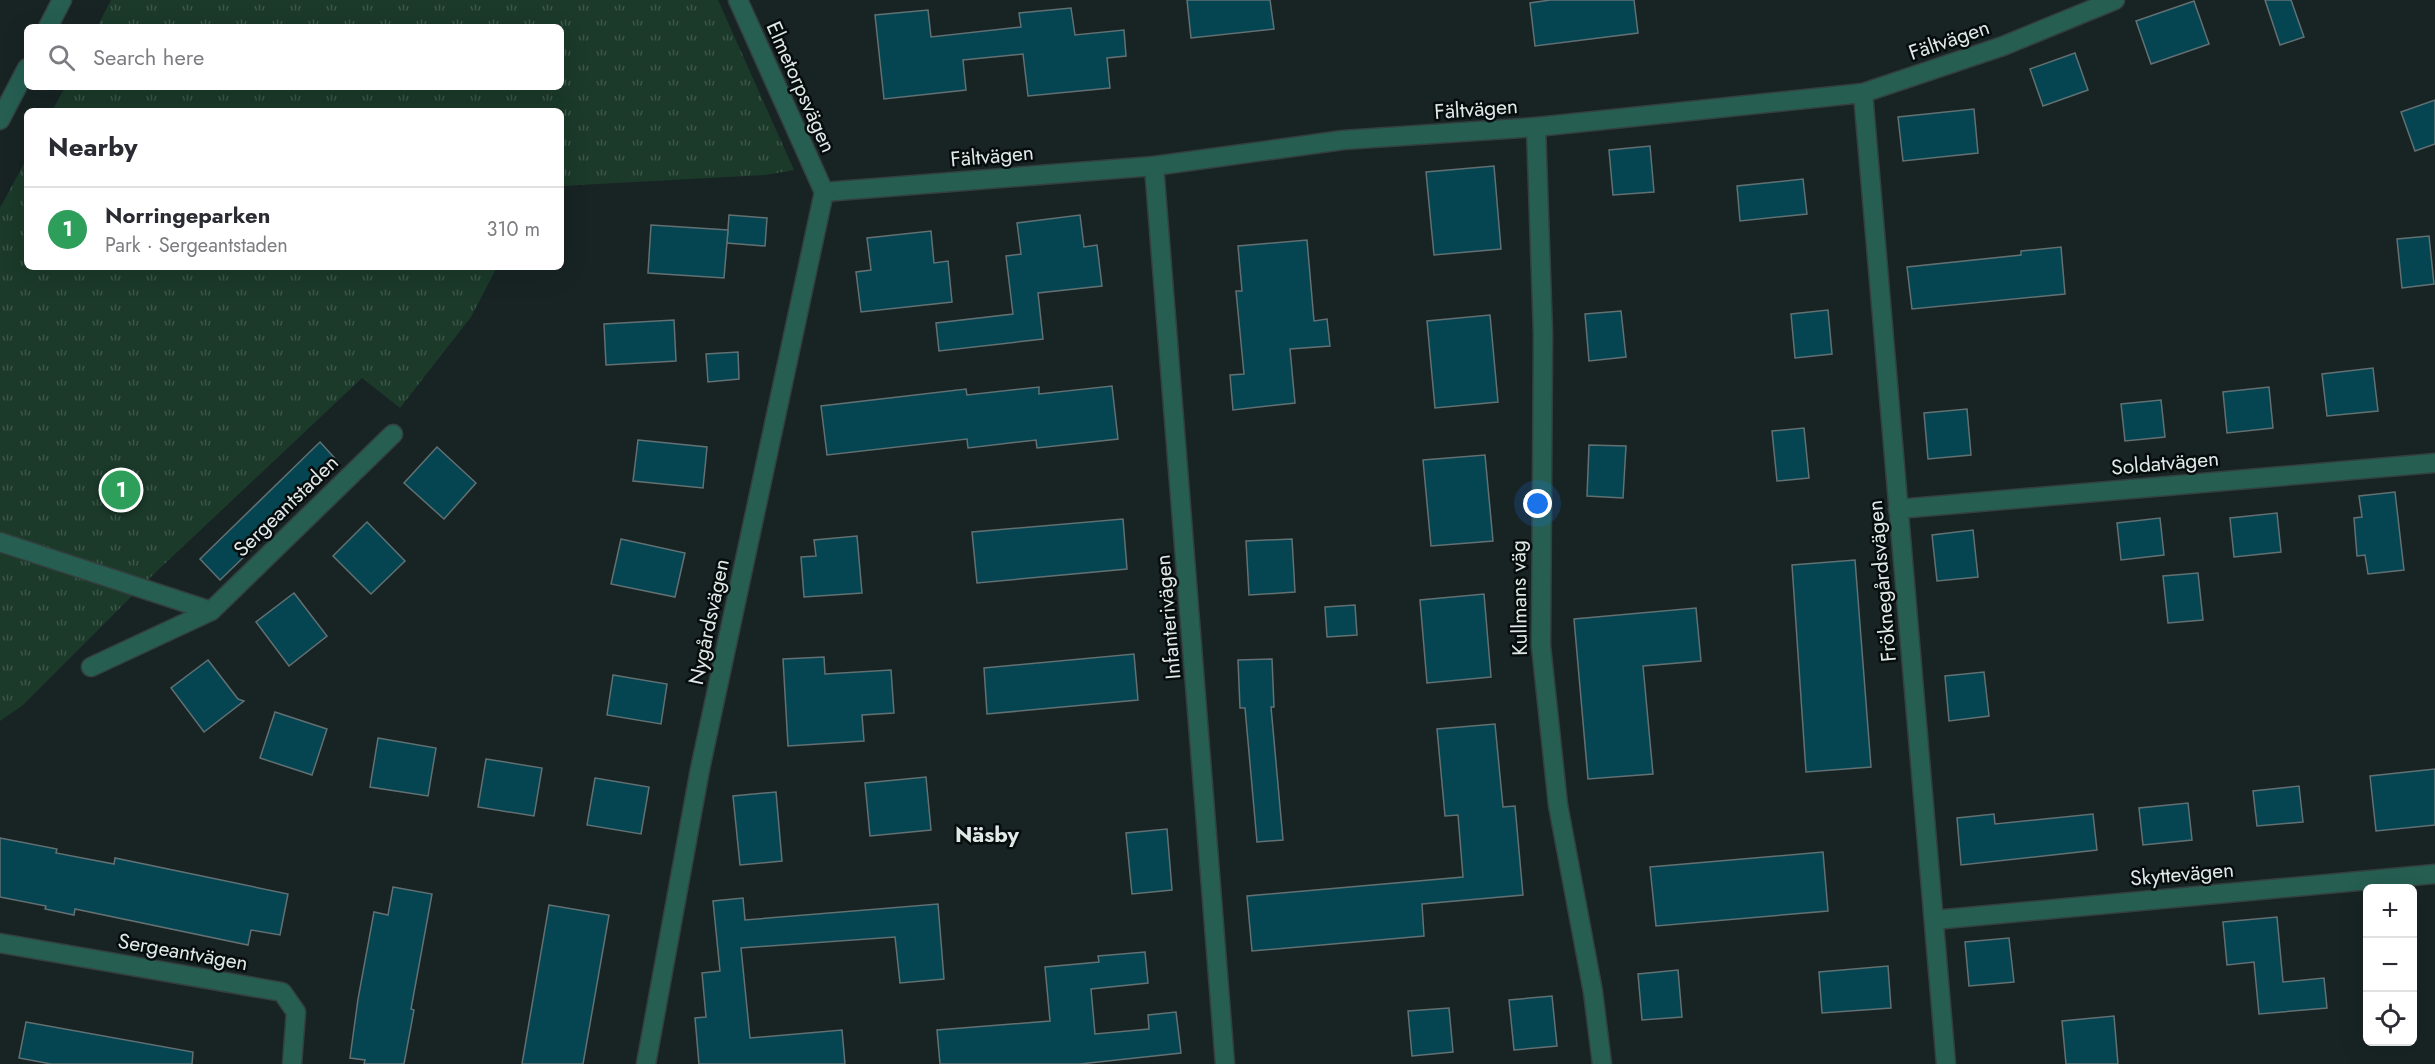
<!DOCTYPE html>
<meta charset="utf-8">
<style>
:root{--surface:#fff;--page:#f2f2f3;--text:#2b2b33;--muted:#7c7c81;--line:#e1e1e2;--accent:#68658c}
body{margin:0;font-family:Jost,sans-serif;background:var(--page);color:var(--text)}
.controls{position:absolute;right:18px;bottom:18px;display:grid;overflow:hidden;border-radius:9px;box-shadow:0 6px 24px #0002}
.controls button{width:54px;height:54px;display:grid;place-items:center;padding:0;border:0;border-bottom:2px solid var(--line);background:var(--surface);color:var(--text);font:30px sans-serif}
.you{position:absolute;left:1538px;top:504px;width:21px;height:21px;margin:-15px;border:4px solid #fff;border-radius:50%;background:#1a73e8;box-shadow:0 0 0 9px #1a73e833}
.badge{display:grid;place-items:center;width:39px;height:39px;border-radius:50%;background:var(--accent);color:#fff;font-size:20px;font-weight:700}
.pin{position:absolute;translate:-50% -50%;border:3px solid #fff;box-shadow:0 2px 6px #0006}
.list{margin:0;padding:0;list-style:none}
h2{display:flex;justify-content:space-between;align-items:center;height:78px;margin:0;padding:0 24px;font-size:26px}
h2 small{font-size:20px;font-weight:400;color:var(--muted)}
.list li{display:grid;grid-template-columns:39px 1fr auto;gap:18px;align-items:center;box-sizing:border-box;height:84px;padding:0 24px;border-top:2px solid var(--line)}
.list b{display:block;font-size:22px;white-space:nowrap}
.list p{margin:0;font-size:20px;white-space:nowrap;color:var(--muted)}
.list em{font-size:20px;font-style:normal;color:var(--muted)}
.icon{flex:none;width:33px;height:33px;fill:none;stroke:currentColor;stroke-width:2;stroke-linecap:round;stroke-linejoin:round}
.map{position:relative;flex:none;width:2435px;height:1064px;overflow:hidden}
.search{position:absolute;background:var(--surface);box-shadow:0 6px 24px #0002;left:24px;top:24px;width:540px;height:66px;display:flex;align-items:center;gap:15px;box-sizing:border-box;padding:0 21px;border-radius:9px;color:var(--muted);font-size:22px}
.panel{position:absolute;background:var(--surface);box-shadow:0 6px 24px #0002;left:24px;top:108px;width:540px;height:162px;border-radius:9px}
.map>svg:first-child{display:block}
.park{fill:url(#park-tufts)}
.building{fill:#044551;stroke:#627073;stroke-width:1.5}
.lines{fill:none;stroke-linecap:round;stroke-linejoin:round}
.street-casing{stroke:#343f3f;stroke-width:21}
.street{stroke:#265e52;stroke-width:18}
.labels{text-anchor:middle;stroke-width:5;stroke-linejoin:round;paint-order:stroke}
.street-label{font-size:21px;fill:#e0e8e8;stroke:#070c0c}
.neighbourhood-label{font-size:22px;font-weight:bold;fill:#e0e8e8;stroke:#070c0c}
</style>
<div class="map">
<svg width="2435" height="1064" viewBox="0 0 2435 1064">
<defs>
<pattern id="park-tufts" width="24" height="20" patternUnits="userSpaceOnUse" patternTransform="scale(1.5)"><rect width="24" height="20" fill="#1b3a2a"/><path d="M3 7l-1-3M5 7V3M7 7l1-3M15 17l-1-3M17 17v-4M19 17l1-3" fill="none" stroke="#3c5649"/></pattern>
</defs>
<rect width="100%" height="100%" fill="#182424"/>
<g class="park">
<path d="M 111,0 L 718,0 L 794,170 L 765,175 L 561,186 L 561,111 L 52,111 L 65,87 L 561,87 L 561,27 L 97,27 Z"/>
<path d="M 27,158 L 27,267 L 497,267 L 471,317 L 400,408 L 362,378 L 156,572 L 23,705 L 0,721 L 0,208 Z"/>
</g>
<g class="building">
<path d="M 1187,0 L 1270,0 L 1274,29 L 1191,38 Z"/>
<path d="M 1550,0 L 1634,0 L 1638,33 L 1535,46 L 1530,3 Z"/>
<path d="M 2265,0 L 2291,0 L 2304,37 L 2280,45 Z"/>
<path d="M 2194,1 L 2209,44 L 2151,64 L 2136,21 Z"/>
<path d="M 1071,8 L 1075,35 L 1124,30 L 1126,56 L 1107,58 L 1110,88 L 1028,96 L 1023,54 L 963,60 L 966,90 L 884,99 L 875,15 L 928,10 L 931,37 L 1021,27 L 1019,13 Z"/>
<path d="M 2075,53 L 2088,90 L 2043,106 L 2030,69 Z"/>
<path d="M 2435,100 L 2435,144 L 2415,151 L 2401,112 Z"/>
<path d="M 1974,109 L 1978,153 L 1903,161 L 1898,117 Z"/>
<path d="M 1650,146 L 1654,192 L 1613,195 L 1609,150 Z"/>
<path d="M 1494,166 L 1501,249 L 1434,255 L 1426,172 Z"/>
<path d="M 1803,179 L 1807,214 L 1740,221 L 1737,186 Z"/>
<path d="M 729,215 L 767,218 L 765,246 L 727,243 Z"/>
<path d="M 1080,215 L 1084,247 L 1097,245 L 1102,286 L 1038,293 L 1043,339 L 939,351 L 936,323 L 1013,314 L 1006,256 L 1021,254 L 1017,223 Z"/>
<path d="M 651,225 L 728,230 L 724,278 L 648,273 Z"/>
<path d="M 931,231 L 934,263 L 948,261 L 952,302 L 861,312 L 856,272 L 871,270 L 867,238 Z"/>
<path d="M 2429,236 L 2434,284 L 2402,288 L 2397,239 Z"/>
<path d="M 1307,240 L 1314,321 L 1327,319 L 1330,346 L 1290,349 L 1295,403 L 1233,410 L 1230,375 L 1244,374 L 1236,291 L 1242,291 L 1238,246 Z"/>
<path d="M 2061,247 L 2065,294 L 1912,309 L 1907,267 L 2021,255 L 2021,251 Z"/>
<path d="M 1828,310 L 1832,354 L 1795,358 L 1791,314 Z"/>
<path d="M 1621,311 L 1626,357 L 1589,361 L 1585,314 Z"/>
<path d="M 1490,315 L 1498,402 L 1435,408 L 1427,321 Z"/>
<path d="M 674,320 L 676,361 L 606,365 L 604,324 Z"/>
<path d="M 738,352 L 739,379 L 708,382 L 706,354 Z"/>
<path d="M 2373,368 L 2378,411 L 2327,416 L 2322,374 Z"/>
<path d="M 1112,386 L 1118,439 L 1037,448 L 1036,440 L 968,448 L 967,439 L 827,455 L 821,406 L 966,389 L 967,395 L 1039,387 L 1039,394 Z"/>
<path d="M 2269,387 L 2273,428 L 2227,433 L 2223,392 Z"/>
<path d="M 2161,400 L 2165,437 L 2125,441 L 2121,404 Z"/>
<path d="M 1967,409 L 1971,455 L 1928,459 L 1924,413 Z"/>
<path d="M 1804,428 L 1809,478 L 1777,481 L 1772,431 Z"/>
<path d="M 638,440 L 707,447 L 703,488 L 633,481 Z"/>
<path d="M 320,442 L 340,464 L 220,580 L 200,559 Z"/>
<path d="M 1589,445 L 1626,446 L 1623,498 L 1587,496 Z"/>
<path d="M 437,447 L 476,483 L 444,519 L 404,483 Z"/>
<path d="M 1485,455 L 1493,541 L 1431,546 L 1423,460 Z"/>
<path d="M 2395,492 L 2404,570 L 2368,574 L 2365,555 L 2357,556 L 2354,518 L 2362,517 L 2359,496 Z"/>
<path d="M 2277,513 L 2281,552 L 2234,557 L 2230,518 Z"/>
<path d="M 2160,518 L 2164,555 L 2121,560 L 2117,523 Z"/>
<path d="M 1123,519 L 1127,569 L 977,583 L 972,532 Z"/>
<path d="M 367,522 L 405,561 L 371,594 L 333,556 Z"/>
<path d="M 1973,530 L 1978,577 L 1937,581 L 1932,535 Z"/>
<path d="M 857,536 L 862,593 L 804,597 L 801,557 L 816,556 L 814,540 Z"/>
<path d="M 621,539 L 685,553 L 675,597 L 611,584 Z"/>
<path d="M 1292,539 L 1295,592 L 1249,595 L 1246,541 Z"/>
<path d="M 1855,560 L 1871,767 L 1806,772 L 1792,565 Z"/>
<path d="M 2198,573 L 2203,620 L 2168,623 L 2163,576 Z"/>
<path d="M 294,593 L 327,636 L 289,666 L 256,622 Z"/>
<path d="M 1484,594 L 1491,677 L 1427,683 L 1420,600 Z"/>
<path d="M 1355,605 L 1357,635 L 1327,637 L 1325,607 Z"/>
<path d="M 1696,608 L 1701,661 L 1643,666 L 1653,774 L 1588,779 L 1574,619 Z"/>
<path d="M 1134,654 L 1138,700 L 987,714 L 984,668 Z"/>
<path d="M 824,657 L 825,674 L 891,670 L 894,713 L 862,715 L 864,741 L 788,746 L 783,659 Z"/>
<path d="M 1272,659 L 1274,707 L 1271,707 L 1283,840 L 1257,842 L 1245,708 L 1240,708 L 1238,660 Z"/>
<path d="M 208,660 L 238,699 L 244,701 L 204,732 L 171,688 Z"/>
<path d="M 1984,672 L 1989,716 L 1949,721 L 1945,676 Z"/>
<path d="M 613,675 L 667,684 L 661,724 L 607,715 Z"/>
<path d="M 275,712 L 327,729 L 312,775 L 260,758 Z"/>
<path d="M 1495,724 L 1503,807 L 1515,806 L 1523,895 L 1422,904 L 1424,936 L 1252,951 L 1247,896 L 1463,877 L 1458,815 L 1445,816 L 1437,729 Z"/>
<path d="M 378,738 L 436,748 L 428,796 L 370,787 Z"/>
<path d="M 486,759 L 542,768 L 534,816 L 478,807 Z"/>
<path d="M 2435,769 L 2435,825 L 2376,831 L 2370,776 Z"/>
<path d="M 926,777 L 931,830 L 870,836 L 865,783 Z"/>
<path d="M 595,778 L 649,787 L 641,834 L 587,825 Z"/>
<path d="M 2299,786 L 2303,822 L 2257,826 L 2253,791 Z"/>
<path d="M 776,792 L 782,861 L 740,865 L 733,796 Z"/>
<path d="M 2188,803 L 2192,840 L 2143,845 L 2139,808 Z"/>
<path d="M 1994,814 L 1995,824 L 2093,814 L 2097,850 L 1961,865 L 1957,818 Z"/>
<path d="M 1167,829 L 1172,890 L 1132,894 L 1126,833 Z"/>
<path d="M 0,838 L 57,849 L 56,853 L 114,864 L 115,858 L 288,894 L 280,935 L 251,930 L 248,945 L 75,909 L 74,915 L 45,909 L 46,906 L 0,897 Z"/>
<path d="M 1823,852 L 1828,911 L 1656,926 L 1650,867 Z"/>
<path d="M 393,887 L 432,894 L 411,1009 L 414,1010 L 404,1064 L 364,1064 L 365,1060 L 350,1058 L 358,999 L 374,912 L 388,915 Z"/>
<path d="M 743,898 L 745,920 L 938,904 L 944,979 L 900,983 L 895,937 L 741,948 L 750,1038 L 842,1030 L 845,1064 L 699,1064 L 695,1018 L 706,1017 L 702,973 L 720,971 L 713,901 Z"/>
<path d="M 549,905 L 609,915 L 583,1064 L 522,1064 Z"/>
<path d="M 2277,917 L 2283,982 L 2324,978 L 2327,1008 L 2259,1014 L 2254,962 L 2227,965 L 2223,922 Z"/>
<path d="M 2009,938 L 2014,982 L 1969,986 L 1965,942 Z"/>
<path d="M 1145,952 L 1148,983 L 1091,989 L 1095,1034 L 1149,1029 L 1148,1015 L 1176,1012 L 1181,1053 L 1080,1064 L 940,1064 L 937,1030 L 1050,1021 L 1045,967 L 1099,962 L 1098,956 Z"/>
<path d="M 1888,966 L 1891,1008 L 1822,1013 L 1819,972 Z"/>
<path d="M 1678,970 L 1682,1017 L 1642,1020 L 1638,974 Z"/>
<path d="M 1552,996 L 1557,1046 L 1514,1050 L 1509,1000 Z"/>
<path d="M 1449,1008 L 1453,1052 L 1412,1056 L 1408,1011 Z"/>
<path d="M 2114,1016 L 2118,1064 L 2066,1064 L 2062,1021 Z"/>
<path d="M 26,1022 L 193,1052 L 192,1064 L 51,1064 L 19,1058 Z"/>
</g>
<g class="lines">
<defs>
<g id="street">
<path d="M 738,0 L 824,192"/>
<path d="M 48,27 L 62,0"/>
<path d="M 1863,93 L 1946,1064"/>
<path d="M 0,120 L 27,68"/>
<path d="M 1536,127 L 1543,334 L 1541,646 L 1558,805 L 1593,992 L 1602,1064"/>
<path d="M 1154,166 L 1225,1064"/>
<path d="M 824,192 L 1154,166 L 1343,140 L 1536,127 L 1863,93 L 2003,46 L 2115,0"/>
<path d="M 1898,509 L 2435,463"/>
<path d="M 0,542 L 211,611"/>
<path d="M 91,667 L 211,611 L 393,434"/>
<path d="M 1934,920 L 2435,874"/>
<path d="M 0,943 L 282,992 L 296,1012 L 292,1064"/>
<path d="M 646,1064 L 700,769 L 824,192"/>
</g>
</defs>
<use href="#street" class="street-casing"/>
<use href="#street" class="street"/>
</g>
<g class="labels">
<g class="street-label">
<text transform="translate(1949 40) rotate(-19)" y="7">Fältvägen</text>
<text transform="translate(801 87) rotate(66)" y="7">Elmetorpsvägen</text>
<text transform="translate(1476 109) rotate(-4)" y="7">Fältvägen</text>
<text transform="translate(992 156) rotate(-5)" y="7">Fältvägen</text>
<text transform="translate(2165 463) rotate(-5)" y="7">Soldatvägen</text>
<text transform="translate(286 506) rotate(-44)" y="7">Sergeantstaden</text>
<text transform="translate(1882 581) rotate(-95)" y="7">Fröknegårdsvägen</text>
<text transform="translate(1519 598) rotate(-91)" y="7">Kullmans väg</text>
<text transform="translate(1168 617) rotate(-95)" y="7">Infanterivägen</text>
<text transform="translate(709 622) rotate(-78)" y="7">Nygårdsvägen</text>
<text transform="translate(2182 874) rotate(-5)" y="7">Skyttevägen</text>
<text transform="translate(183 952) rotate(10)" y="7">Sergeantvägen</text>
</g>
<g class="neighbourhood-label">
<text x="987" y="842">Näsby</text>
</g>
</g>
</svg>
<div class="controls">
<button>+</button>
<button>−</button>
<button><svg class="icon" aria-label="locate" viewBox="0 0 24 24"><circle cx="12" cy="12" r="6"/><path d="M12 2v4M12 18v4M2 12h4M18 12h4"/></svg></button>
</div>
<div class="you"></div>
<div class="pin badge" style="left:121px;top:490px;background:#2e9e5b">1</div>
<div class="search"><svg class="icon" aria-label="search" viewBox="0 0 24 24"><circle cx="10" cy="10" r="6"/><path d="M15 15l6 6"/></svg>Search here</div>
<section class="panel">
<h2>Nearby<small></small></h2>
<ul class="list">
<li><span class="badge" style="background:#2e9e5b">1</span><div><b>Norringeparken</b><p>Park · Sergeantstaden</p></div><em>310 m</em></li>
</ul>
</section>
</div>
